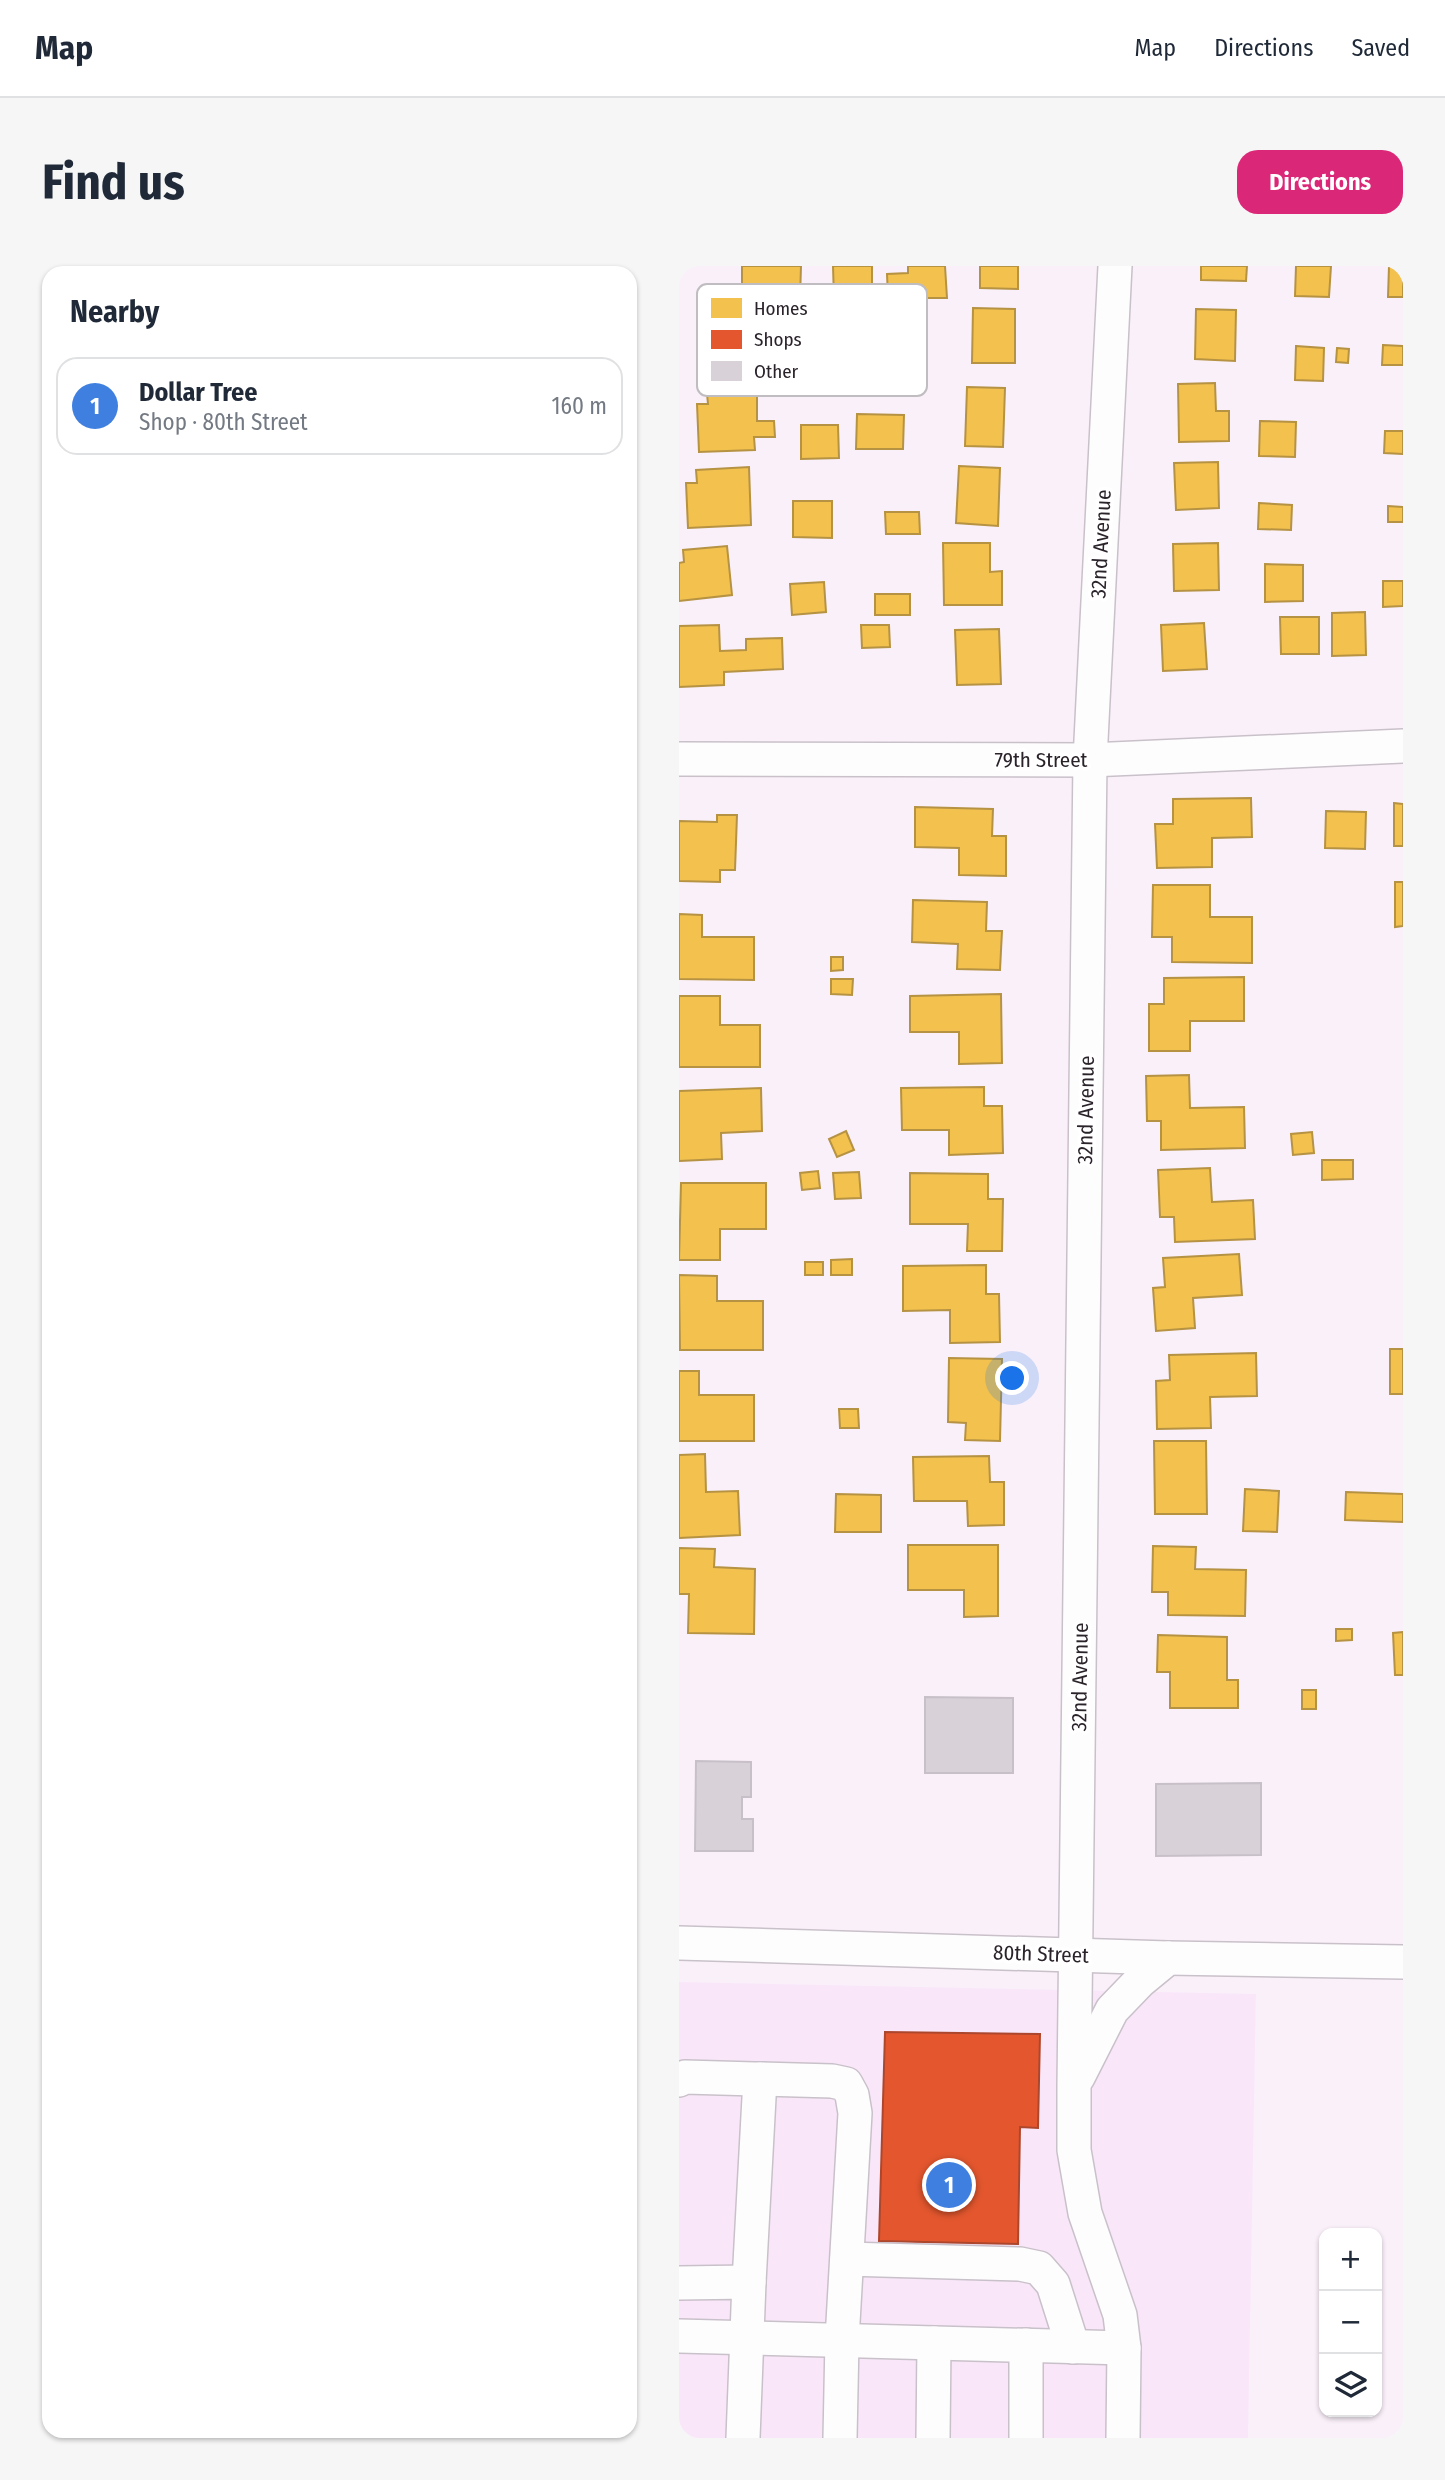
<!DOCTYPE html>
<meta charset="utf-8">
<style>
:root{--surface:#fff;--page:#f6f6f7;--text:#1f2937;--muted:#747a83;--line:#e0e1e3;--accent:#db2777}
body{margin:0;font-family:"Fira Sans Condensed",sans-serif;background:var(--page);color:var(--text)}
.controls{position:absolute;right:21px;bottom:21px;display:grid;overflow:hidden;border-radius:14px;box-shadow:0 2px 5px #0004}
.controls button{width:63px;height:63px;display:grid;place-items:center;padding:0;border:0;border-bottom:2px solid var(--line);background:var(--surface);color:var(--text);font:35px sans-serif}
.you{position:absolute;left:334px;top:1113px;width:24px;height:24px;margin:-18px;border:5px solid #fff;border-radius:50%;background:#1a73e8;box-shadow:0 0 0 10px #1a73e833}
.badge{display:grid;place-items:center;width:46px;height:46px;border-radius:50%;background:var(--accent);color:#fff;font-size:23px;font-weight:700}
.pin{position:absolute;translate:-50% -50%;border:4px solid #fff;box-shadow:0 2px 7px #0006}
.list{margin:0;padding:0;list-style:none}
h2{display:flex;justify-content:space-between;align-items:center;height:91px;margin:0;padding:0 28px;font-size:30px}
h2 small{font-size:23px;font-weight:400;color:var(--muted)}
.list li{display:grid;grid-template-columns:46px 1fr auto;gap:21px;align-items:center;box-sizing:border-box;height:98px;margin:0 14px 14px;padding:0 14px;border:2px solid var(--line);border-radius:21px}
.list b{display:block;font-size:26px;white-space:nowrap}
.list p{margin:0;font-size:23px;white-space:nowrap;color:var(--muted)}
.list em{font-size:23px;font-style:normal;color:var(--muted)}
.icon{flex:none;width:38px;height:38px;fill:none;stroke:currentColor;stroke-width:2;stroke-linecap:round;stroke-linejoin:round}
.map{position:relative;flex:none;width:724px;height:2172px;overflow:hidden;border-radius:21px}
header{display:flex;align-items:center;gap:42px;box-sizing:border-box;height:98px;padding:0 35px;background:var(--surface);border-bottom:2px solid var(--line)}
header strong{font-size:33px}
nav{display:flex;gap:38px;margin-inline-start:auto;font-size:24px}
.intro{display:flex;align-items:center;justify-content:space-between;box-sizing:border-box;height:168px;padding:0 42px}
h1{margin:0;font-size:49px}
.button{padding:18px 32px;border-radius:21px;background:var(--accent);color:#fff;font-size:24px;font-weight:700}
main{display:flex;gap:42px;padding:0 42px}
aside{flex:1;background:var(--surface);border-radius:21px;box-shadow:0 2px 5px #0004}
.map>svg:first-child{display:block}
.built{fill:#f9e7f9}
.homes{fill:#f2c14e;stroke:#b69243;stroke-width:2}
.shops{fill:#e4572e;stroke:#ac472d;stroke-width:2}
.building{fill:#d8d1d8;stroke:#c8c0c8;stroke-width:2}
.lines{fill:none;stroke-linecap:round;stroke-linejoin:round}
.minor-casing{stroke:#c9c1c9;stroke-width:36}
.minor{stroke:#fefdfe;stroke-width:33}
.labels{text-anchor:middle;stroke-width:7;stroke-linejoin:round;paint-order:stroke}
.street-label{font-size:21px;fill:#2a232a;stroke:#fff}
.key{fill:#fff;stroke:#bfbdbf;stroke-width:2}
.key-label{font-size:19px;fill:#2a232a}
</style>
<header>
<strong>Map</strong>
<nav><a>Map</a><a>Directions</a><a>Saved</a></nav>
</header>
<div class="intro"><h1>Find us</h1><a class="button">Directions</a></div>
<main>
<aside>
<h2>Nearby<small></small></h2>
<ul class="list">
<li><span class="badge" style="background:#3f7fe0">1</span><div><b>Dollar Tree</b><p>Shop · 80th Street</p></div><em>160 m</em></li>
</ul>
</aside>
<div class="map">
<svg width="724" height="2172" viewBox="0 0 724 2172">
<rect width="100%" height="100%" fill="#faf0fa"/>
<path class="built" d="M 0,1716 L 577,1728 L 569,2172 L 0,2172 Z"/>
<g class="homes">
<path d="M 63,0 L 122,0 L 121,33 L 63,31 Z"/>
<path d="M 154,0 L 193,0 L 193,34 L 155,34 Z"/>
<path d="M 229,0 L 266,0 L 268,32 L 209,32 L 208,8 L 229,7 Z"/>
<path d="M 301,0 L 339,0 L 339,23 L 301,22 Z"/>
<path d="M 522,0 L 568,0 L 567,15 L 522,14 Z"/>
<path d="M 617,0 L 652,0 L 650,31 L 616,30 Z"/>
<path d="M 710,0 L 724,0 L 724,31 L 709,31 Z"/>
<path d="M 294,42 L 336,43 L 336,97 L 293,97 Z"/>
<path d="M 517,43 L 557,44 L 556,95 L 516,93 Z"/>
<path d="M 704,79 L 724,80 L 724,99 L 703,99 Z"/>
<path d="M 617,80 L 645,82 L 644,115 L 616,114 Z"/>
<path d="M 658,82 L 670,83 L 669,97 L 657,96 Z"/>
<path d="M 536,117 L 537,145 L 550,145 L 550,175 L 500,176 L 499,118 Z"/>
<path d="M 288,121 L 326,122 L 324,181 L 286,180 Z"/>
<path d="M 78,127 L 78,155 L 95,155 L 96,171 L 75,171 L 76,184 L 20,186 L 18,138 L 29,138 L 28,128 Z"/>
<path d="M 178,148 L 225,149 L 224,183 L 177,183 Z"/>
<path d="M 581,155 L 617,156 L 616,191 L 580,190 Z"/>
<path d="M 122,159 L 159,159 L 160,192 L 122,193 Z"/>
<path d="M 706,165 L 724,165 L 724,188 L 705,187 Z"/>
<path d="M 539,196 L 540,242 L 497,244 L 495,197 Z"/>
<path d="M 280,200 L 321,202 L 319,260 L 277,257 Z"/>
<path d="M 70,201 L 72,259 L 9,262 L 7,217 L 18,217 L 17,204 Z"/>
<path d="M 114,235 L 153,235 L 153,272 L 114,271 Z"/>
<path d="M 580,237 L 613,239 L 612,264 L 579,263 Z"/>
<path d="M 709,240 L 724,241 L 724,256 L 709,256 Z"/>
<path d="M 206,246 L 240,246 L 241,268 L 207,268 Z"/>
<path d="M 264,277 L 311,277 L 311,306 L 323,305 L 323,339 L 265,339 Z"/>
<path d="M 539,277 L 540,324 L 495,325 L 494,278 Z"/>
<path d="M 48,280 L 53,329 L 0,335 L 0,297 L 5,296 L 4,284 Z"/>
<path d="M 586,298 L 624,299 L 624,335 L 586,336 Z"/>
<path d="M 704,315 L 724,315 L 724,340 L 704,341 Z"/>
<path d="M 145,316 L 147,346 L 113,349 L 111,318 Z"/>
<rect x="196" y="328" width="35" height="21"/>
<path d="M 686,346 L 687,389 L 653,390 L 653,347 Z"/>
<path d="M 601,351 L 640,351 L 640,388 L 602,388 Z"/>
<path d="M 525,357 L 528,403 L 484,405 L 482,359 Z"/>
<path d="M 40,359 L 41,385 L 67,384 L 67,373 L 103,372 L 104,403 L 45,406 L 45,419 L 0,421 L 0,360 Z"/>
<path d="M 182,359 L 210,359 L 211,381 L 183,382 Z"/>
<path d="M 320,363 L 322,418 L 278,419 L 276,364 Z"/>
<path d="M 572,532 L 573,571 L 533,572 L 533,601 L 478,602 L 476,558 L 494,558 L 494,533 Z"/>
<path d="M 715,537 L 724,538 L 724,580 L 715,580 Z"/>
<path d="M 236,541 L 314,543 L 313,570 L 327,570 L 327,610 L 280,609 L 280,582 L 236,581 Z"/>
<path d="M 647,545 L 687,546 L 686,583 L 646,582 Z"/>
<path d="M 38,549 L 58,549 L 56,604 L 41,604 L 41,616 L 0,615 L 0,555 L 38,556 Z"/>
<path d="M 716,616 L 724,616 L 724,660 L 716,661 Z"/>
<path d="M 474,619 L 531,619 L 531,651 L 573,651 L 573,697 L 493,696 L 493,671 L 473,671 Z"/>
<path d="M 234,634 L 308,636 L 307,665 L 323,665 L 321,704 L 278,703 L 279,678 L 233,676 Z"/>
<path d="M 0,648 L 23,649 L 23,671 L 75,671 L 75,714 L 0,713 Z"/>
<path d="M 152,691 L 164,691 L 164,704 L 152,705 Z"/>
<path d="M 565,711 L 565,755 L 511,755 L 511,785 L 470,785 L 470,738 L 485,738 L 485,712 Z"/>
<path d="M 152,713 L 174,713 L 173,729 L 152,728 Z"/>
<path d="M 322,728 L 323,797 L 280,798 L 280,766 L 231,766 L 231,730 Z"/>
<path d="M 0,730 L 41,730 L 41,759 L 81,759 L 81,801 L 0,801 Z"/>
<path d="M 510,809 L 511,842 L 565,841 L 566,882 L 482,884 L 482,855 L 468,855 L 467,810 Z"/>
<path d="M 305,821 L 305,840 L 323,840 L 324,887 L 270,889 L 270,864 L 223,864 L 222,822 Z"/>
<path d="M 82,822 L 83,865 L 42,867 L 43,893 L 0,895 L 0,825 Z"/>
<path d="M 167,865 L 175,884 L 158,891 L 150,873 Z"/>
<path d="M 633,866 L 635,887 L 614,889 L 612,868 Z"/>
<path d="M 643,894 L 674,894 L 674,913 L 643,914 Z"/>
<path d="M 531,902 L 533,936 L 574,934 L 576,973 L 496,976 L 495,951 L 481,951 L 479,904 Z"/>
<path d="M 139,905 L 141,922 L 123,924 L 121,907 Z"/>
<path d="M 180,906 L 182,932 L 156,933 L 154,907 Z"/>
<path d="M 231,907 L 309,908 L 309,933 L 324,933 L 323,985 L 288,985 L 289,958 L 231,958 Z"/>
<path d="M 2,917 L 87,917 L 87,963 L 41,963 L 41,994 L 0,994 Z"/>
<path d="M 560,988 L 563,1029 L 514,1032 L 516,1062 L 477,1065 L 474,1022 L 486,1021 L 484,992 Z"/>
<path d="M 173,993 L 173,1009 L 152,1009 L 152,994 Z"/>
<rect x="126" y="996" width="18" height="13"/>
<path d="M 307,999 L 307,1028 L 320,1028 L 321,1076 L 271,1077 L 271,1044 L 224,1045 L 224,1000 Z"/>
<path d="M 0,1009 L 38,1010 L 38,1035 L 84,1035 L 84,1084 L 1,1084 Z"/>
<rect x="711" y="1083" width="13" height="45"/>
<path d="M 577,1087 L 578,1130 L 531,1131 L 532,1162 L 478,1163 L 477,1115 L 491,1114 L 490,1089 Z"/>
<path d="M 270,1092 L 323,1093 L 321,1175 L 286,1174 L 287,1157 L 269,1156 Z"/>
<path d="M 0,1105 L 20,1105 L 20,1129 L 75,1129 L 75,1175 L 0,1175 Z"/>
<path d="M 160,1143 L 179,1143 L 180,1162 L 161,1162 Z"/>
<path d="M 475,1175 L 527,1175 L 528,1248 L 476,1248 Z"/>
<path d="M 26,1188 L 27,1226 L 59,1225 L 61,1269 L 0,1272 L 0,1189 Z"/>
<path d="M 310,1190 L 311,1216 L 325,1216 L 325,1259 L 289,1260 L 288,1235 L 235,1235 L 234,1191 Z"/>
<path d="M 566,1223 L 600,1225 L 598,1266 L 564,1265 Z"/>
<path d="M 667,1226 L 724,1228 L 724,1256 L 666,1254 Z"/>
<path d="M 157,1228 L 202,1229 L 202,1266 L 156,1266 Z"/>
<path d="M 229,1279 L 319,1279 L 319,1350 L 285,1351 L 285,1324 L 229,1324 Z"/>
<path d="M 474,1280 L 517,1281 L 516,1303 L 567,1304 L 566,1350 L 489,1349 L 489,1326 L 473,1326 Z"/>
<path d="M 0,1282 L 36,1283 L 35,1301 L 76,1303 L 75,1368 L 9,1367 L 10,1328 L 0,1328 Z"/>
<path d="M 657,1363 L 673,1363 L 673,1374 L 657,1375 Z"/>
<path d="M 724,1366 L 724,1409 L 716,1409 L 714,1367 Z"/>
<path d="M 479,1369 L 548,1371 L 548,1414 L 559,1414 L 559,1442 L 491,1442 L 491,1406 L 478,1406 Z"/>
<rect x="623" y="1424" width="14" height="19"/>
</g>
<path class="shops" d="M 206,1766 L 361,1768 L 359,1862 L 341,1861 L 339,1978 L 200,1975 Z"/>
<g class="building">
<path d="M 246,1431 L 334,1432 L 334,1507 L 246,1507 Z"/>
<path d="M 17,1495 L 72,1496 L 72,1531 L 63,1531 L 63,1553 L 74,1553 L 74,1585 L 16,1585 Z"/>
<path d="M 582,1517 L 582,1589 L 477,1590 L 477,1518 Z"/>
</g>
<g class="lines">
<defs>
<g id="minor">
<path d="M 436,0 L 411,494 L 395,1820 L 395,1884 L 406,1947 L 441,2049 L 445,2082 L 444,2172"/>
<path d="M 0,493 L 411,494 L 724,480"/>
<path d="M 0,1677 L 489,1692 L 724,1696"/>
<path d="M 399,1811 L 433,1744 L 461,1715 L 489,1692"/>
<path d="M 0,1814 L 6,1811 L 153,1815 L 167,1818 L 173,1829 L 176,1847 L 163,2074 L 161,2172"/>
<path d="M 168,1993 L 341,1998 L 360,2002 L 374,2018 L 394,2081"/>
<path d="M 70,2016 L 81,1813"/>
<path d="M 0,2017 L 70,2016 L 64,2172"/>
<path d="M 0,2070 L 445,2082"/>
<path d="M 254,2172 L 255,2077"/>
<path d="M 347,2172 L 347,2079"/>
</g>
</defs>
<use href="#minor" class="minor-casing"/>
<use href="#minor" class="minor"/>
</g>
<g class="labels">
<g class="street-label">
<text transform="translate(422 278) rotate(-87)" y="7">32nd Avenue</text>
<text x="362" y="501">79th Street</text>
<text transform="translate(407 844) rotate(-89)" y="7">32nd Avenue</text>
<text transform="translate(401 1411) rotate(-89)" y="7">32nd Avenue</text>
<text transform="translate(362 1688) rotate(2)" y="7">80th Street</text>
</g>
</g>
<rect x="18" y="18" width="230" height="112" rx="10" class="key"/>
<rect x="32" y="32" width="31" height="20" fill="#f2c14e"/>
<rect x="32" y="64" width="31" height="19" fill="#e4572e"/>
<rect x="32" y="95" width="31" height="20" fill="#d8d1d8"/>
<g class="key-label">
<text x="75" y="49">Homes</text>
<text x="75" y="80">Shops</text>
<text x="75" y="112">Other</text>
</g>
</svg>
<div class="controls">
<button>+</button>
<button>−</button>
<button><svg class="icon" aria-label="layers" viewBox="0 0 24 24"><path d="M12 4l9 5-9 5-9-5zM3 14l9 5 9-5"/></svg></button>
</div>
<div class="you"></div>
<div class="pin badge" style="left:270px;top:1919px;background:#3f7fe0">1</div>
</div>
</main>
